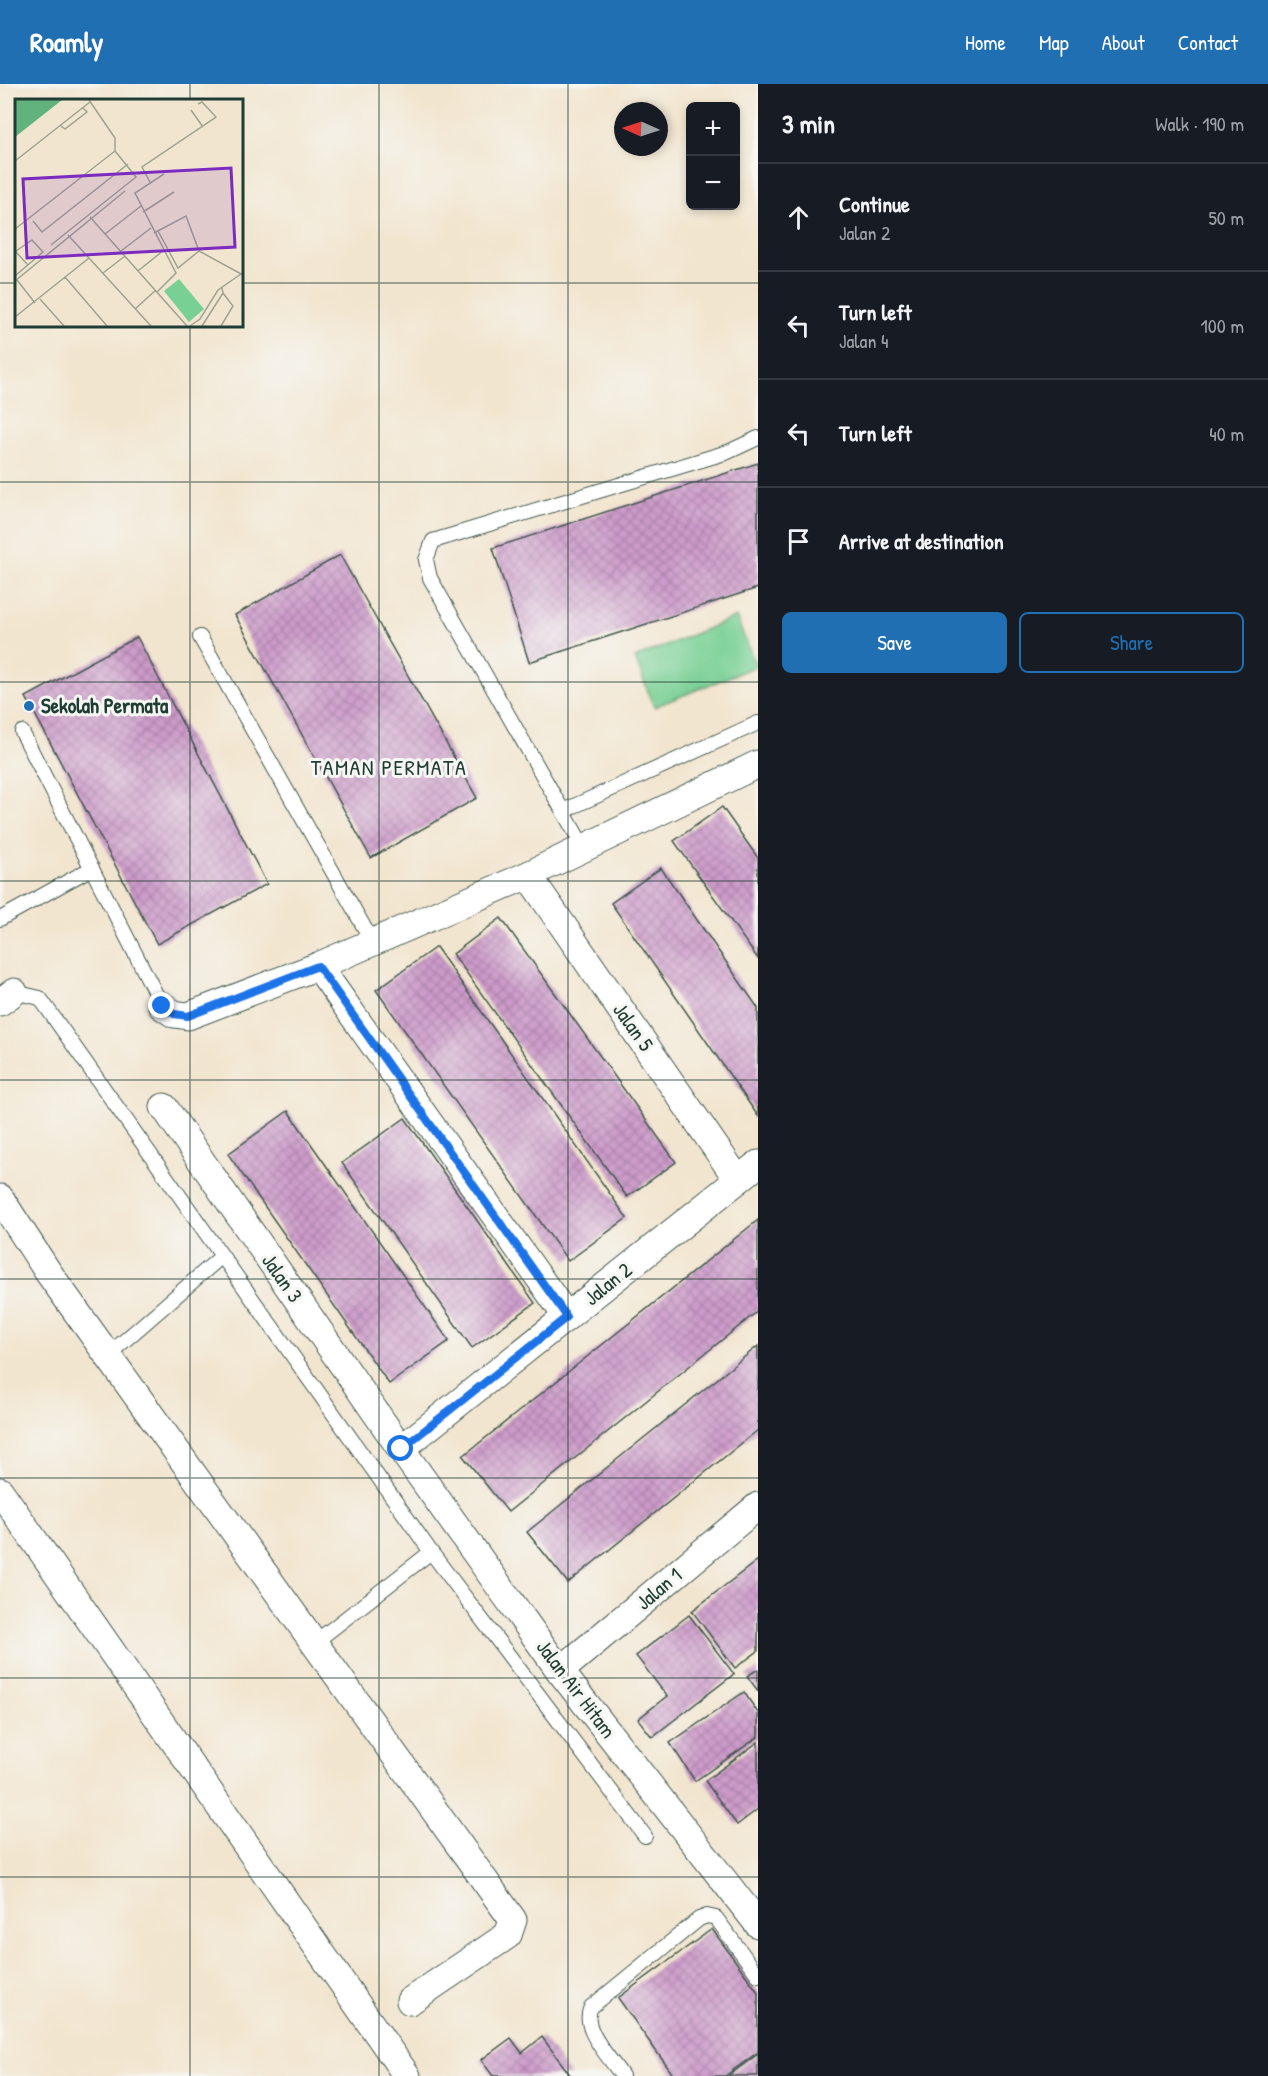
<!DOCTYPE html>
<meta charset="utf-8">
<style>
:root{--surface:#171b24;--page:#20242c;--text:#f1f3f6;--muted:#9ea1a6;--line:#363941;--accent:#1f6fb2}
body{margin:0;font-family:"Patrick Hand",sans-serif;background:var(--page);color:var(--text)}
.controls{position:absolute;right:18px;top:18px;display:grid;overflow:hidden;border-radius:9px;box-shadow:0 3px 9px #0003}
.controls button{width:54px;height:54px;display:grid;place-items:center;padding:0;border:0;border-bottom:2px solid var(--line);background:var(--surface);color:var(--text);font:30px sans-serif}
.compass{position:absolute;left:614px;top:18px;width:54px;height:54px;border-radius:50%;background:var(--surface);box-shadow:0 3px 9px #0003;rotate:273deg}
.stop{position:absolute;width:18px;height:18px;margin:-14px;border:4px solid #1a73e8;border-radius:50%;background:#fff}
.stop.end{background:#1a73e8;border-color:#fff;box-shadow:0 2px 6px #0008}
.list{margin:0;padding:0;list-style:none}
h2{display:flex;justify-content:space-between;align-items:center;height:78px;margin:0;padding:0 24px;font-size:26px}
h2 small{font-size:20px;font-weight:400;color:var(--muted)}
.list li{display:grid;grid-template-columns:39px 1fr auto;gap:18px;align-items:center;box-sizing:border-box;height:108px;padding:0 24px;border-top:2px solid var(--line)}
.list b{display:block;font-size:22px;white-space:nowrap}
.list p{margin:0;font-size:20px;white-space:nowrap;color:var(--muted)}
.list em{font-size:20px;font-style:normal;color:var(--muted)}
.actions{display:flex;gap:12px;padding:18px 24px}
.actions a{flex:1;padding:14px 0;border:2px solid var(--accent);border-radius:9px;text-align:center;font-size:21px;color:var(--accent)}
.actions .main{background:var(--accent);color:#fff}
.icon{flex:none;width:33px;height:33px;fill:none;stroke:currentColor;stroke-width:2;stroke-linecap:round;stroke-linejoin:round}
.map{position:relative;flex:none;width:758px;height:1992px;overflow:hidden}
header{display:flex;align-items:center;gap:36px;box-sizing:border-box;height:84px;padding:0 30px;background:var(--accent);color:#fff}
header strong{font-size:28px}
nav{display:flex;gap:33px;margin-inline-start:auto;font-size:21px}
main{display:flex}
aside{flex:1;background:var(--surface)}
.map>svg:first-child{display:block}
.garden{fill:#79d094;stroke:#4c8664;stroke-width:1.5}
.building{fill:url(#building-cross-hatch)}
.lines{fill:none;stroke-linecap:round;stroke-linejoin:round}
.service-casing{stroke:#3f564b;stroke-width:16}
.minor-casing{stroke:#3f564b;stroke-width:29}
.service{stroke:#fff;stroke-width:14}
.minor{stroke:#fff;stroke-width:27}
.route{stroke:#1a73e8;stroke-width:8}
.grid{fill:none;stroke:#1f3d34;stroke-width:1.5;stroke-opacity:0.55}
.poi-dot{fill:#1f6fb2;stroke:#f6f6f2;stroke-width:2}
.labels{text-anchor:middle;stroke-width:6;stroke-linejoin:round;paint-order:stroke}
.poi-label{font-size:21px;font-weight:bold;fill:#1f3d34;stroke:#f6f6f2;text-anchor:start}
.street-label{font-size:21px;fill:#1f3d34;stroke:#f6f6f2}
.neighbourhood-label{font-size:22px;letter-spacing:1.5px;fill:#1f3d34;stroke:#f6f6f2}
.inset-road{fill:none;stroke:#9ea291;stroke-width:1.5}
.view{fill:#7b2cbf;fill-opacity:0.15;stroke:#7b2cbf;stroke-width:3}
.inset-edge{fill:none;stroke:#1f3d34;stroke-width:3}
</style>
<header>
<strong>Roamly</strong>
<nav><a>Home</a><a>Map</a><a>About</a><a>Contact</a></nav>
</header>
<main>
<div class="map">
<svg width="758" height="1992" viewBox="0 0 758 1992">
<defs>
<pattern id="building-cross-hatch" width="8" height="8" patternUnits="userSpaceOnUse" patternTransform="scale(1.5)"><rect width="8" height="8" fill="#ce9bcb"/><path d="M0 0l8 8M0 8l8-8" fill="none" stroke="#a780a6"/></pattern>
</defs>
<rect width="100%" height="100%" fill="#f6f6f2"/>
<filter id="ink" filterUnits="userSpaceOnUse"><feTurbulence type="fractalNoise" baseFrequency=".0167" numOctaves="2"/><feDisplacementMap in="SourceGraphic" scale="12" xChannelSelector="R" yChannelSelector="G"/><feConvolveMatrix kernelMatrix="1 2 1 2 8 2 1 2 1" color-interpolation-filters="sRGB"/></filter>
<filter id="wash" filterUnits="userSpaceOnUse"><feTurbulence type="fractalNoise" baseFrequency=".008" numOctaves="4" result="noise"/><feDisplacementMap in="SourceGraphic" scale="24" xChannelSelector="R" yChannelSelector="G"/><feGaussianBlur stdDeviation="1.35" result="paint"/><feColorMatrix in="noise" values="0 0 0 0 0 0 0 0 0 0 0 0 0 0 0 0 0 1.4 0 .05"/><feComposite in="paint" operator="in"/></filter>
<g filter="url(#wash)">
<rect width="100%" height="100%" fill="#f2e5cf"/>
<path class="garden" d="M 736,533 L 756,582 L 654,623 L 635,574 Z"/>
<g id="blocks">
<g class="building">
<path d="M 758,379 L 758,504 L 529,578 L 493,464 Z"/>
<path d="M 340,471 L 477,714 L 371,774 L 235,531 Z"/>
<path d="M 137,553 L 267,800 L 157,860 L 26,613 Z"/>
<path d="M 722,723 L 758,774 L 758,875 L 674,757 Z"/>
<path d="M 661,784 L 758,924 L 758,1032 L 611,819 Z"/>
<path d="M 501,834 L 676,1078 L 627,1113 L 453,870 Z"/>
<path d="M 436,863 L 627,1134 L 568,1177 L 376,906 Z"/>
<path d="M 288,1027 L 449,1257 L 389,1300 L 228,1070 Z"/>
<path d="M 405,1034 L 535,1219 L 472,1264 L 342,1079 Z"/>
<path d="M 758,1136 L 758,1227 L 508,1428 L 463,1372 Z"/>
<path d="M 758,1262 L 758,1346 L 568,1499 L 527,1448 Z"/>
<path d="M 758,1476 L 758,1567 L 735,1584 L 692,1527 Z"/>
<path d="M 689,1531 L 734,1590 L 652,1653 L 638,1635 L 667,1612 L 636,1572 Z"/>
<path d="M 758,1585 L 758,1607 L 747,1592 Z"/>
<path d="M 744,1608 L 758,1629 L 758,1653 L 695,1697 L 670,1659 Z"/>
<path d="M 758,1658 L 758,1725 L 737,1741 L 705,1697 Z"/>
<path d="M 712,1845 L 758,1908 L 758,1968 L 725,1992 L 674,1992 L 618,1914 Z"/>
<path d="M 542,1953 L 571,1992 L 493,1992 L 481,1976 L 511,1954 L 522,1969 Z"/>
<path d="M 758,1970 L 758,1992 L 728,1992 Z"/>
</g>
</g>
</g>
<g filter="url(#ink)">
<use href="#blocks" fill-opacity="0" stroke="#3f564b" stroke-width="1.5"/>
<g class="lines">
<defs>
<g id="service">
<path d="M 200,553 L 373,859"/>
<path d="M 22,648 L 162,922"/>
<path d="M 563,727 L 758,639"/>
<path d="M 584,764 L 430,494 L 426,476 L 433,457 L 728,368 L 758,354"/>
<path d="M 0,835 L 92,784"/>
<path d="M 14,908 L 40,914 L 431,1468 L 645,1752"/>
<path d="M 108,1271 L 222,1172"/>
<path d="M 314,1559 L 431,1468"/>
<path d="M 622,1992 C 610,1973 580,1945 591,1923 L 699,1835 L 707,1832 L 716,1834 L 758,1891"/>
</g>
<g id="minor">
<path d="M 528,791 L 738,1096"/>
<path d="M 318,882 L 567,1233"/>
<path d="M 0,918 L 14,908"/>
<path d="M 162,922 L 174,930 L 188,932 L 318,882 L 528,791 L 758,680"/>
<path d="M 164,1023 L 401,1365 L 560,1587 L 758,1840"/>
<path d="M 0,1114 L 48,1188 L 513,1836 L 508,1851 L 410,1917"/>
<path d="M 401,1365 L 758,1080"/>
<path d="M 0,1407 L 407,1992"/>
<path d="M 560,1587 L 758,1422"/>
</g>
</defs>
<use href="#service" class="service-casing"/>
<use href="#minor" class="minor-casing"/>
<use href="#service" class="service"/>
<use href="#minor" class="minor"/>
</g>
</g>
<g class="lines" filter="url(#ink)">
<path class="route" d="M 162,922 L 174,930 L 188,932 L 318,882 L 567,1233 L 401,1365"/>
</g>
<path class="grid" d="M 190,0 L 190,16M 379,0 L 379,1992M 568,0 L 568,1992M 0,199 L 16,199M 242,199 L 758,199M 190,242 L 190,1992M 0,398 L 758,398M 0,598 L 758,598M 0,797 L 758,797M 0,996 L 758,996M 0,1195 L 758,1195M 0,1394 L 758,1394M 0,1594 L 758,1594M 0,1793 L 758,1793"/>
<circle class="poi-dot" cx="29" cy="622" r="6"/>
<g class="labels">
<g class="poi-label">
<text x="41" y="629">Sekolah Permata</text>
</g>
<g class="street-label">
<text transform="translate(633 943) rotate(55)" y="7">Jalan 5</text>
<text transform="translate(282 1194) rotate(55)" y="7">Jalan 3</text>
<text transform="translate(608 1200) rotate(-39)" y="7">Jalan 2</text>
<text transform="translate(659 1505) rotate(-40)" y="7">Jalan 1</text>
<text transform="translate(576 1605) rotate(53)" y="7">Jalan Air Hitam</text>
</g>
<g class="neighbourhood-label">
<text x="389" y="691">TAMAN PERMATA</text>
</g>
</g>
<g transform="translate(15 15)">
<rect width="228" height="228" fill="#f2e5cf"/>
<path d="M 0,1 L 47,1 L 0,38 Z" fill="#62b27e"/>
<path d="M 164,180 L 189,210 L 174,223 L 149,192 Z" fill="#79d094"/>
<path class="inset-road" d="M 176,11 L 188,28M 45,26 L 50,30 L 72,13 L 68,9M 0,62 L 75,3M 135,83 L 127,68 L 201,18 L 187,3 L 183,5M 128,113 L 159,93M 75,118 L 172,227M 18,122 L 27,133 L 113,65M 0,130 L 100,52 L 100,39 L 74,1M 143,132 L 163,169 L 184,152M 139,134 L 171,117 L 184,152 L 228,176M 90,135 L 126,107M 53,136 L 136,227M 36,146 L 121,78 L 100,52M 0,152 L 13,166M 106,152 L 136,129M 123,172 L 149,151M 88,174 L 110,157M 0,177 L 28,153 L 17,141 L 1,152M 50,178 L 92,227M 2,181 L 20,204M 0,182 L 110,92M 142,193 L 161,174 L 120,94 L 149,75M 25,200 L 49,227M 120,210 L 141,191M 0,218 L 74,159M 175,227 L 185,220 L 203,191 L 226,175M 187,227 L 208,194 L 207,189M 206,227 L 218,207 L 208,194"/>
<path class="view" d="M 216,69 L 220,148 L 12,159 L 8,80 Z"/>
<rect width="228" height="228" class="inset-edge"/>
</g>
</svg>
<div class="controls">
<button>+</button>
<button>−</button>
</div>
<svg class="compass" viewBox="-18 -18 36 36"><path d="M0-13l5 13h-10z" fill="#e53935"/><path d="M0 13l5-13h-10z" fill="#9ea1a6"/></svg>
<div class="stop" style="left:401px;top:1365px"></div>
<div class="stop end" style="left:162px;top:922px"></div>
</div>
<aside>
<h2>3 min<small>Walk · 190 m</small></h2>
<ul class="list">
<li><svg class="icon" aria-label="ahead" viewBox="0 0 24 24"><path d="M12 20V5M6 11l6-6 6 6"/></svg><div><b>Continue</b><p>Jalan 2</p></div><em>50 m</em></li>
<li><svg class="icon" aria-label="left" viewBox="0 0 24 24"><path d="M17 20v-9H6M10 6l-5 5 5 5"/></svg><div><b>Turn left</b><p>Jalan 4</p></div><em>100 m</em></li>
<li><svg class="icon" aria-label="left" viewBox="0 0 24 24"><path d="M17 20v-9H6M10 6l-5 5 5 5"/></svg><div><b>Turn left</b></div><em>40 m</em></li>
<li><svg class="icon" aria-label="arrive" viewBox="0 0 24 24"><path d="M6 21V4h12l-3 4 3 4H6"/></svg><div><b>Arrive at destination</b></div></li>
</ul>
<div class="actions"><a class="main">Save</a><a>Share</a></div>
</aside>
</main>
